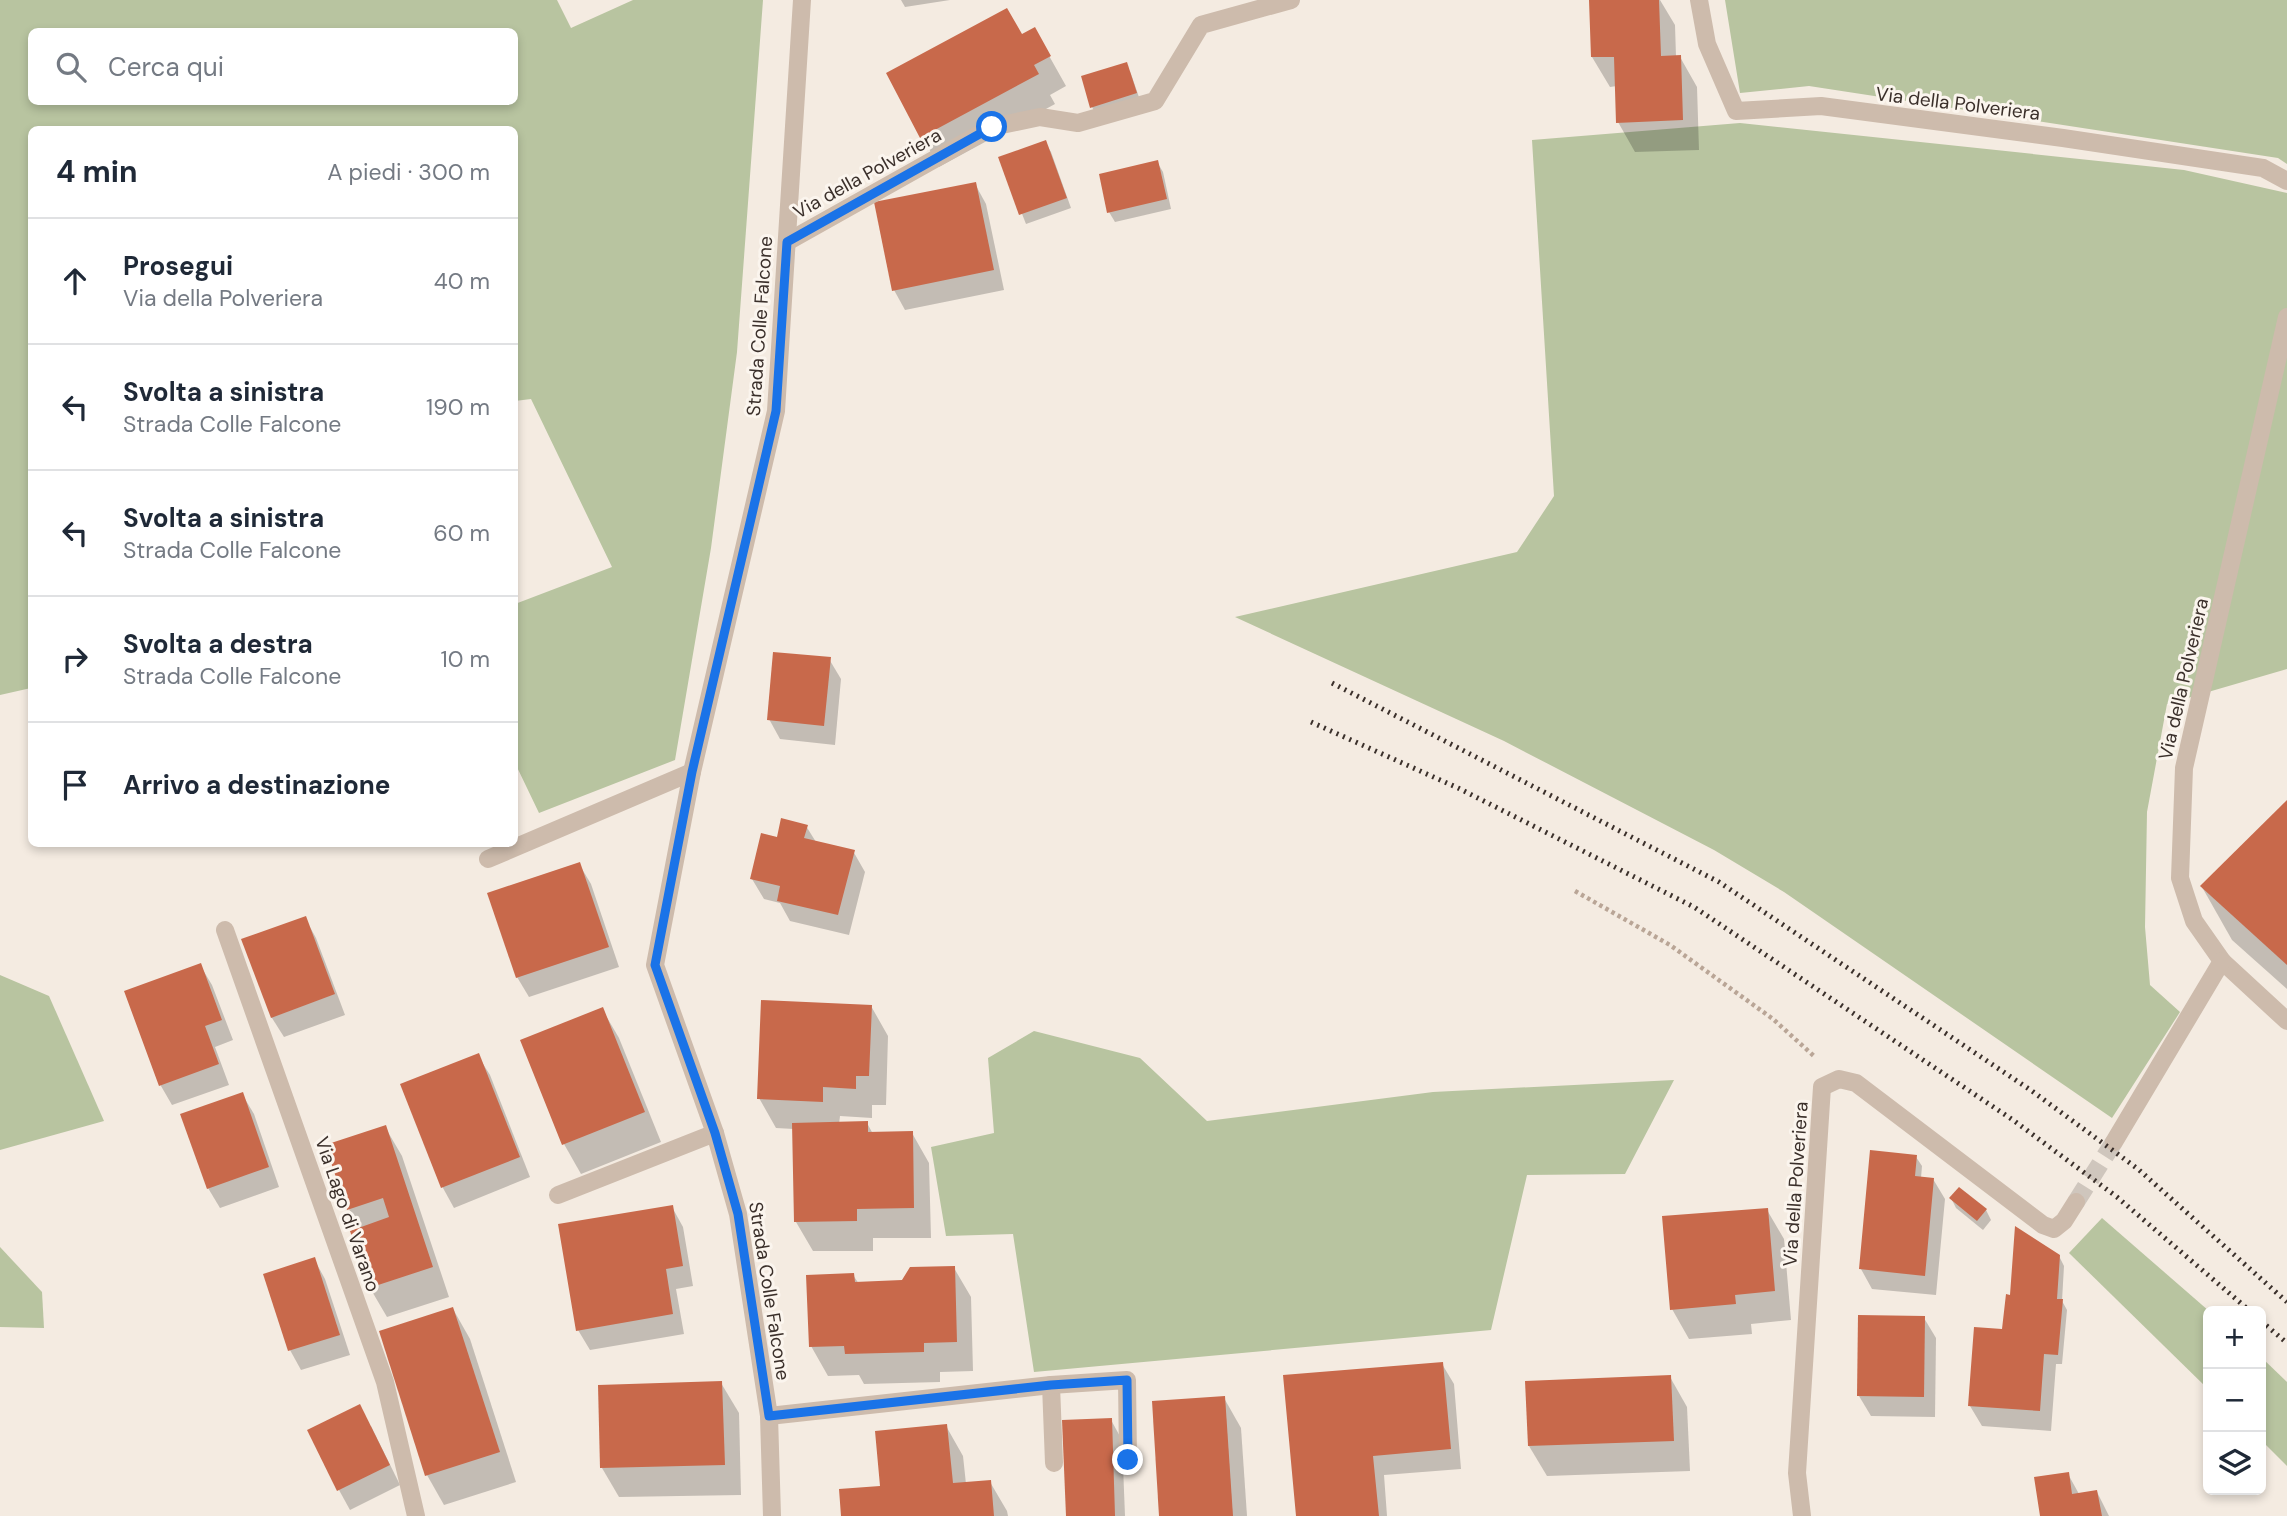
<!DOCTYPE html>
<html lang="it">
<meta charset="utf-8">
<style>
:root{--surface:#fff;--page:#f2f2f3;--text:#1f2937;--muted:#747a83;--line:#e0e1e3}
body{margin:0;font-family:"DM Sans",sans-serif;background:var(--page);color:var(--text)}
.controls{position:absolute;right:21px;bottom:21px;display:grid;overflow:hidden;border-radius:10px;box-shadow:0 4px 10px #0003}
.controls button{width:63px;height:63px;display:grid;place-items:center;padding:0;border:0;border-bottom:2px solid var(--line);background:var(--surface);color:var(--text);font:35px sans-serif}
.stop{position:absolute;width:21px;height:21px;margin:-16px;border:5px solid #1a73e8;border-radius:50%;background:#fff}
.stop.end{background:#1a73e8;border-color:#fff;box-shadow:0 2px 7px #0008}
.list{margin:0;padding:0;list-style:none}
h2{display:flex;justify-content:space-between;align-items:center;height:91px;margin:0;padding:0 28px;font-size:30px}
h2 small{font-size:23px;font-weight:400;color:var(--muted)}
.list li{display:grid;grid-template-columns:46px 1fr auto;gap:21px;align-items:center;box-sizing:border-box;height:126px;padding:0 28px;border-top:2px solid var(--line)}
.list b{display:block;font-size:26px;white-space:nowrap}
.list p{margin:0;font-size:23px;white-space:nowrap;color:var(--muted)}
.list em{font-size:23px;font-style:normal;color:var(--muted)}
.icon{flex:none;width:38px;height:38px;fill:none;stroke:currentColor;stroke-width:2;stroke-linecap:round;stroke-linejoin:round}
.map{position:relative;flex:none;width:2287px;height:1516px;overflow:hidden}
.search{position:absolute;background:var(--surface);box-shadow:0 4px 10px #0003;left:28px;top:28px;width:490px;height:77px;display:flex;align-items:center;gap:18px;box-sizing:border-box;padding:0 24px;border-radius:10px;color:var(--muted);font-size:26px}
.panel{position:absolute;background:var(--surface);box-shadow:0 4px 10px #0003;left:28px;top:126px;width:490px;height:721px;border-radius:10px}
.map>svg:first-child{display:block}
.green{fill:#b8c4a0;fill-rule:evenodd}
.shadow{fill:#0003}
.building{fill:#c8694b}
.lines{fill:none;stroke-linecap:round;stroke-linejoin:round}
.minor-tunnel{stroke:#cfc6bd;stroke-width:18;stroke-dasharray:18 9;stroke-linecap:butt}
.path{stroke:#b9a596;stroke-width:4.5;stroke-dasharray:3.5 3.5;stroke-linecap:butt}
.minor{stroke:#cdbbac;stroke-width:18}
.rail{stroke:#3b302b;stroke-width:5;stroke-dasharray:2 5;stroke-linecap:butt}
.route{stroke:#1a73e8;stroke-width:9}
.labels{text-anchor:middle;stroke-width:6;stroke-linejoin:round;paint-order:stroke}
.street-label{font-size:19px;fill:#3b302b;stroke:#fbf5ee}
</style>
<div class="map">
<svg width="2287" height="1516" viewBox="0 0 2287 1516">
<rect width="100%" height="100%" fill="#f4ebe1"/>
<g class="green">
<path d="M 0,0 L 557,0 L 571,28 L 633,0 L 763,0 L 737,352 L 711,548 L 675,760 L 539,813 L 515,763 L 515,604 L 612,567 L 531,399 L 515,401 L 514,130 L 32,130 L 31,688 L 0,695 ZM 32,32 L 514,32 L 514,102 L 32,102 Z"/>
<path d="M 1725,0 L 2287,0 L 2287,164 L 2278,158 L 1809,86 L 1740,93 Z"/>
<path d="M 1740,123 L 2184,170 L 2287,193 L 2287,669 L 2167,704 L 2147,812 L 2145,927 L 2150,985 L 2180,1012 L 2112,1118 L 1784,892 L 1714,850 L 1504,741 L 1235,617 L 1517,552 L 1554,496 L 1532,140 Z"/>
<path d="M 0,975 L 49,996 L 104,1121 L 0,1150 Z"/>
<path d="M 1034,1031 L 1140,1058 L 1207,1121 L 1433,1092 L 1674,1080 L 1625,1174 L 1527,1175 L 1491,1330 L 1034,1372 L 1013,1234 L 946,1236 L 931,1147 L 994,1133 L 988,1058 Z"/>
<path d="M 2102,1218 L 2209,1311 L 2208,1389 L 2069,1253 Z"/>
<path d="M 0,1247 L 42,1292 L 44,1328 L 0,1327 Z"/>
<path d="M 2261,1357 L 2287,1382 L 2287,1466 L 2261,1440 Z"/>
</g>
<g class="shadow">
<path d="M 901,0 L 950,0 L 905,7 Z"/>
<path d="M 1590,0 L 1660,0 L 1675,25 L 1676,57 L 1680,57 L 1697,87 L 1699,150 L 1635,152 L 1618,122 L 1617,86 L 1610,87 L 1592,57 Z"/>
<path d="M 1034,29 L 1066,86 L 1050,95 L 1055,104 L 939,167 L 888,74 L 1022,36 Z"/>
<path d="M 1126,64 L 1131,74 L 1141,103 L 1097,116 L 1092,107 Z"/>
<path d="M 1045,142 L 1051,152 L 1071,208 L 1026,224 L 1000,158 Z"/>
<path d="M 1157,162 L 1163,172 L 1171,209 L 1115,222 L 1109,212 Z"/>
<path d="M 975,184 L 986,204 L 1004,290 L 905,310 L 894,290 Z"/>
<path d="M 829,659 L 841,679 L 835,745 L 780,739 L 769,719 Z"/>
<path d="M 2287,803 L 2287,989 L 2232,940 L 2202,887 Z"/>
<path d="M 806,826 L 816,842 L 853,851 L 865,872 L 849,935 L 790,921 L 780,903 L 764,899 L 752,879 L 778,839 Z"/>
<path d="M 579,864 L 591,884 L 619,967 L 529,997 L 517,977 Z"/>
<path d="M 305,918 L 316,938 L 345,1015 L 284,1037 L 272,1018 L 244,940 Z"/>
<path d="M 200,965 L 212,985 L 233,1040 L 215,1047 L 229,1085 L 172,1105 L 161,1086 L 126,992 Z"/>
<path d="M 871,1006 L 888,1036 L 886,1105 L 872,1105 L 872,1118 L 840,1116 L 839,1124 L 867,1123 L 873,1134 L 912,1133 L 929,1163 L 931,1238 L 873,1238 L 873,1251 L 813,1251 L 796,1222 L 794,1129 L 776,1128 L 759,1098 Z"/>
<path d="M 602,1009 L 619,1038 L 661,1142 L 581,1174 L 564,1144 L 522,1041 Z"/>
<path d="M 478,1056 L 490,1075 L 530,1177 L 454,1208 L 443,1188 L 402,1085 Z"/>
<path d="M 242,1094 L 254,1114 L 279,1187 L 220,1208 L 208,1188 Z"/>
<path d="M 385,1127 L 402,1156 L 449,1297 L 387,1317 L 370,1288 L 360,1229 L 349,1209 Z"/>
<path d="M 1916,1157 L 1922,1166 L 1921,1178 L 1933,1179 L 1945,1199 L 1936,1295 L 1872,1289 L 1861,1269 Z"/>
<path d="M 1951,1198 L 1986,1210 L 1991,1220 L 1983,1230 L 1956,1208 Z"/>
<path d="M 672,1207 L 683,1227 L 693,1286 L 676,1289 L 684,1334 L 590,1350 L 578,1330 Z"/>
<path d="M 1767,1210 L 1784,1239 L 1791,1320 L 1751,1324 L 1752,1334 L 1689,1339 L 1672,1309 Z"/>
<path d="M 2059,1256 L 2064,1266 L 2062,1301 L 2067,1310 L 2062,1364 L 2056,1364 L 2051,1431 L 1982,1426 L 1970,1406 L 2005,1331 L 2012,1297 Z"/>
<path d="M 314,1259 L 325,1279 L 350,1355 L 301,1370 L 290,1350 Z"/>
<path d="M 954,1268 L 971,1297 L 973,1371 L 940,1372 L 940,1382 L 864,1384 L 859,1375 L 828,1376 L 811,1346 L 853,1275 L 859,1284 L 903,1282 Z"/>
<path d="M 453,1309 L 470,1339 L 516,1482 L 444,1505 L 427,1475 Z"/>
<path d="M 1924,1318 L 1936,1338 L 1935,1417 L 1871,1416 L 1859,1396 Z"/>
<path d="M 1442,1364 L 1454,1384 L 1461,1469 L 1384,1475 L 1387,1516 L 1297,1516 Z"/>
<path d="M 1670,1377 L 1687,1407 L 1690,1471 L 1547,1476 L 1529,1446 L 1527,1382 Z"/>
<path d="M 721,1383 L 739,1413 L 741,1495 L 619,1497 L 602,1468 Z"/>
<path d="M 1224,1398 L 1241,1428 L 1247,1516 L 1161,1516 Z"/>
<path d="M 1111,1420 L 1122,1440 L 1125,1516 L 1068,1516 Z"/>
<path d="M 371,1426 L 400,1485 L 350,1510 L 339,1490 Z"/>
<path d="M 946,1426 L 963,1456 L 966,1484 L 990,1482 L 1007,1511 L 1008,1516 L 843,1516 L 882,1487 Z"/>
<path d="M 2068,1474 L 2079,1494 L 2097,1492 L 2109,1516 L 2041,1516 Z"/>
</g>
<g class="building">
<path d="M 1589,0 L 1659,0 L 1661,56 L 1681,55 L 1683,120 L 1616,123 L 1614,57 L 1591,57 Z"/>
<path d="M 1007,8 L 1022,34 L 1035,27 L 1051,56 L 1034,65 L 1039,74 L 920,138 L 886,73 Z"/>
<path d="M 1127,62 L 1137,93 L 1090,108 L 1081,76 Z"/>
<path d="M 1046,140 L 1067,198 L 1019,215 L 998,157 Z"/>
<path d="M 1158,160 L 1167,199 L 1107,213 L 1099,174 Z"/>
<path d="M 976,182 L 994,270 L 892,291 L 874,202 Z"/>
<path d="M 773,652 L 831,657 L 824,726 L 767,720 Z"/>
<path d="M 2287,800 L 2287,965 L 2200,886 Z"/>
<path d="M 781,818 L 808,825 L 804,838 L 855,850 L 838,915 L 777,901 L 780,886 L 750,879 L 761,833 L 777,837 Z"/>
<path d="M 580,862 L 609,947 L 516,978 L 487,893 Z"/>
<path d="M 306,916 L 335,994 L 271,1018 L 241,939 Z"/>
<path d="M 201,963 L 222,1020 L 205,1026 L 219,1064 L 159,1086 L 124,991 Z"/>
<path d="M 761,1000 L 872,1005 L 869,1076 L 856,1076 L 856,1089 L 823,1087 L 823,1102 L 757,1099 Z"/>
<path d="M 603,1007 L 645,1112 L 562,1145 L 520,1040 Z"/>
<path d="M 479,1053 L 520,1157 L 441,1188 L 400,1084 Z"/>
<path d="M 243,1092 L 269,1167 L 207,1189 L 180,1114 Z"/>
<path d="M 868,1121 L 868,1132 L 913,1131 L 914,1208 L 857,1209 L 857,1221 L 794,1222 L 792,1123 Z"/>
<path d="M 386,1125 L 433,1267 L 369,1288 L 350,1231 L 389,1217 L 383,1198 L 347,1210 L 325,1145 Z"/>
<path d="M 1870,1150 L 1917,1155 L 1915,1176 L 1934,1178 L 1925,1276 L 1859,1269 Z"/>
<path d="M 1959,1187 L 1987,1209 L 1977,1221 L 1949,1198 Z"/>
<path d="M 673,1205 L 683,1266 L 666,1269 L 673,1314 L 576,1331 L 558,1224 Z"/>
<path d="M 1768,1208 L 1775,1291 L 1735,1295 L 1736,1304 L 1670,1310 L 1662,1216 Z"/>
<path d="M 2015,1226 L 2060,1255 L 2057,1299 L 2063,1299 L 2058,1355 L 2044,1354 L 2040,1411 L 1968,1406 L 1974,1327 L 2002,1329 L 2006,1294 L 2010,1295 Z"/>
<path d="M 315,1257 L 340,1335 L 288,1351 L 263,1274 Z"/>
<path d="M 955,1266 L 957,1342 L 924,1343 L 924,1352 L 845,1354 L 844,1346 L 809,1347 L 806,1275 L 854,1273 L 855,1282 L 902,1280 L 910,1267 Z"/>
<path d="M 453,1307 L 500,1452 L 425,1476 L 379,1331 Z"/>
<path d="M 1858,1315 L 1925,1316 L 1924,1397 L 1857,1396 Z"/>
<path d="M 1443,1362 L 1451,1449 L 1373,1456 L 1379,1516 L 1296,1516 L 1283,1375 Z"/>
<path d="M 1671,1375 L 1674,1441 L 1528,1446 L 1525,1381 Z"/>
<path d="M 722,1381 L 725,1465 L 600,1468 L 598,1385 Z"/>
<path d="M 1225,1396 L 1233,1516 L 1159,1516 L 1152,1401 Z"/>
<path d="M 360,1404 L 390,1465 L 337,1491 L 307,1430 Z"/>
<path d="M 1112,1418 L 1115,1516 L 1066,1516 L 1062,1420 Z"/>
<path d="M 947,1424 L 953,1483 L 991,1480 L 994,1516 L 841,1516 L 839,1489 L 880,1486 L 875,1431 Z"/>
<path d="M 2069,1472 L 2072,1494 L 2097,1490 L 2102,1516 L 2040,1516 L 2034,1477 Z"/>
</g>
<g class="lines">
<path class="minor-tunnel" d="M 2076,1202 L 2114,1142"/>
<path class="path" d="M 1575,891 L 1670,945 L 1773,1019 L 1815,1057"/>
<g class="minor">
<path d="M 1699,0 L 1707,44 L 1736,111 L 1821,106 L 2063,138 L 2263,168 L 2287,181"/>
<path d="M 787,242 L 992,127 L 1040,117 L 1078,123 L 1155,101 L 1201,25 L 1291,0"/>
<path d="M 2287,317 L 2184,768 L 2180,878 L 2194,921 L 2222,961 L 2287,1021"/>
<path d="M 488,859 L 692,772"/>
<path d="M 225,930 L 385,1382 L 416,1516"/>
<path d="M 2114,1142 L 2222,961"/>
<path d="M 558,1195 L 715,1133"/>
<path d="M 1051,1385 L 1054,1463"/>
<path d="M 769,1416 L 1051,1385 L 1127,1380 L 1128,1460"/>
<path d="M 772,1516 L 769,1416 L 738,1214 L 715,1133 L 655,965 L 692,772 L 776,411 L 802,0"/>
<path d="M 1802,1516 L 1797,1473 L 1822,1087 L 1839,1079 L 1856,1083 L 2043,1225 L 2054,1229 L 2064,1221 L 2076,1202"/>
</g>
<g class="rail">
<path d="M 1332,683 L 1719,882 L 2032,1091 L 2138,1169 L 2287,1302"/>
<path d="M 1311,722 L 1458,788 L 1694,907 L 2013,1120 L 2117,1197 L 2250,1311"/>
<path d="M 2261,1321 L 2287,1343"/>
</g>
</g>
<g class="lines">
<path class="route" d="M 992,127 L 787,242 L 776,411 L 692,772 L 655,965 L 715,1133 L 738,1214 L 769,1416 L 1051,1385 L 1127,1380 L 1128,1460"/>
</g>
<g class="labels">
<g class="street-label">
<text transform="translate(1958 103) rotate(7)" y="7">Via della Polveriera</text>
<text transform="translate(867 173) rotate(-29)" y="7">Via della Polveriera</text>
<text transform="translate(759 326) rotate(-86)" y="7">Strada Colle Falcone</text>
<text transform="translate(2183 679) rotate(-77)" y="7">Via della Polveriera</text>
<text transform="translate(1795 1184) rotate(-86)" y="7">Via della Polveriera</text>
<text transform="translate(348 1214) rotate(71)" y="7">Via Lago di Varano</text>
<text transform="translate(770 1291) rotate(81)" y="7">Strada Colle Falcone</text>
</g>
</g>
</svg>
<div class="controls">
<button>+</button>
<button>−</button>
<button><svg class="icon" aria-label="layers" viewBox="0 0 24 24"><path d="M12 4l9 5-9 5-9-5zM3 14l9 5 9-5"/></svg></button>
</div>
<div class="stop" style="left:992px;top:127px"></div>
<div class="stop end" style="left:1128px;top:1460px"></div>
<div class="search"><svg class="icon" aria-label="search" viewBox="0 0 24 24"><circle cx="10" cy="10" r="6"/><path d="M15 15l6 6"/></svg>Cerca qui</div>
<section class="panel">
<h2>4 min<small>A piedi · 300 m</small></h2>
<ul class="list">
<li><svg class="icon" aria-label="ahead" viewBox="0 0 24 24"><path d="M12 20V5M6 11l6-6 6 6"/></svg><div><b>Prosegui</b><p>Via della Polveriera</p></div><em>40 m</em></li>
<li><svg class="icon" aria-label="left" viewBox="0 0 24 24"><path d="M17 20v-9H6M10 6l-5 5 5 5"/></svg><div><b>Svolta a sinistra</b><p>Strada Colle Falcone</p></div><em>190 m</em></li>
<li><svg class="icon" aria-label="left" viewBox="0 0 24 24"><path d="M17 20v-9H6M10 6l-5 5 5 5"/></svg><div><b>Svolta a sinistra</b><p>Strada Colle Falcone</p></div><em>60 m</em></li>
<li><svg class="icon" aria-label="right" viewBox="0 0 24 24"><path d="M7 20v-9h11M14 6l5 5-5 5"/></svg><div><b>Svolta a destra</b><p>Strada Colle Falcone</p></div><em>10 m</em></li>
<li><svg class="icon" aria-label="arrive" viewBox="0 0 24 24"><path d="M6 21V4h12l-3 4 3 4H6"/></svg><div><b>Arrivo a destinazione</b></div></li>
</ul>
</section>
</div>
